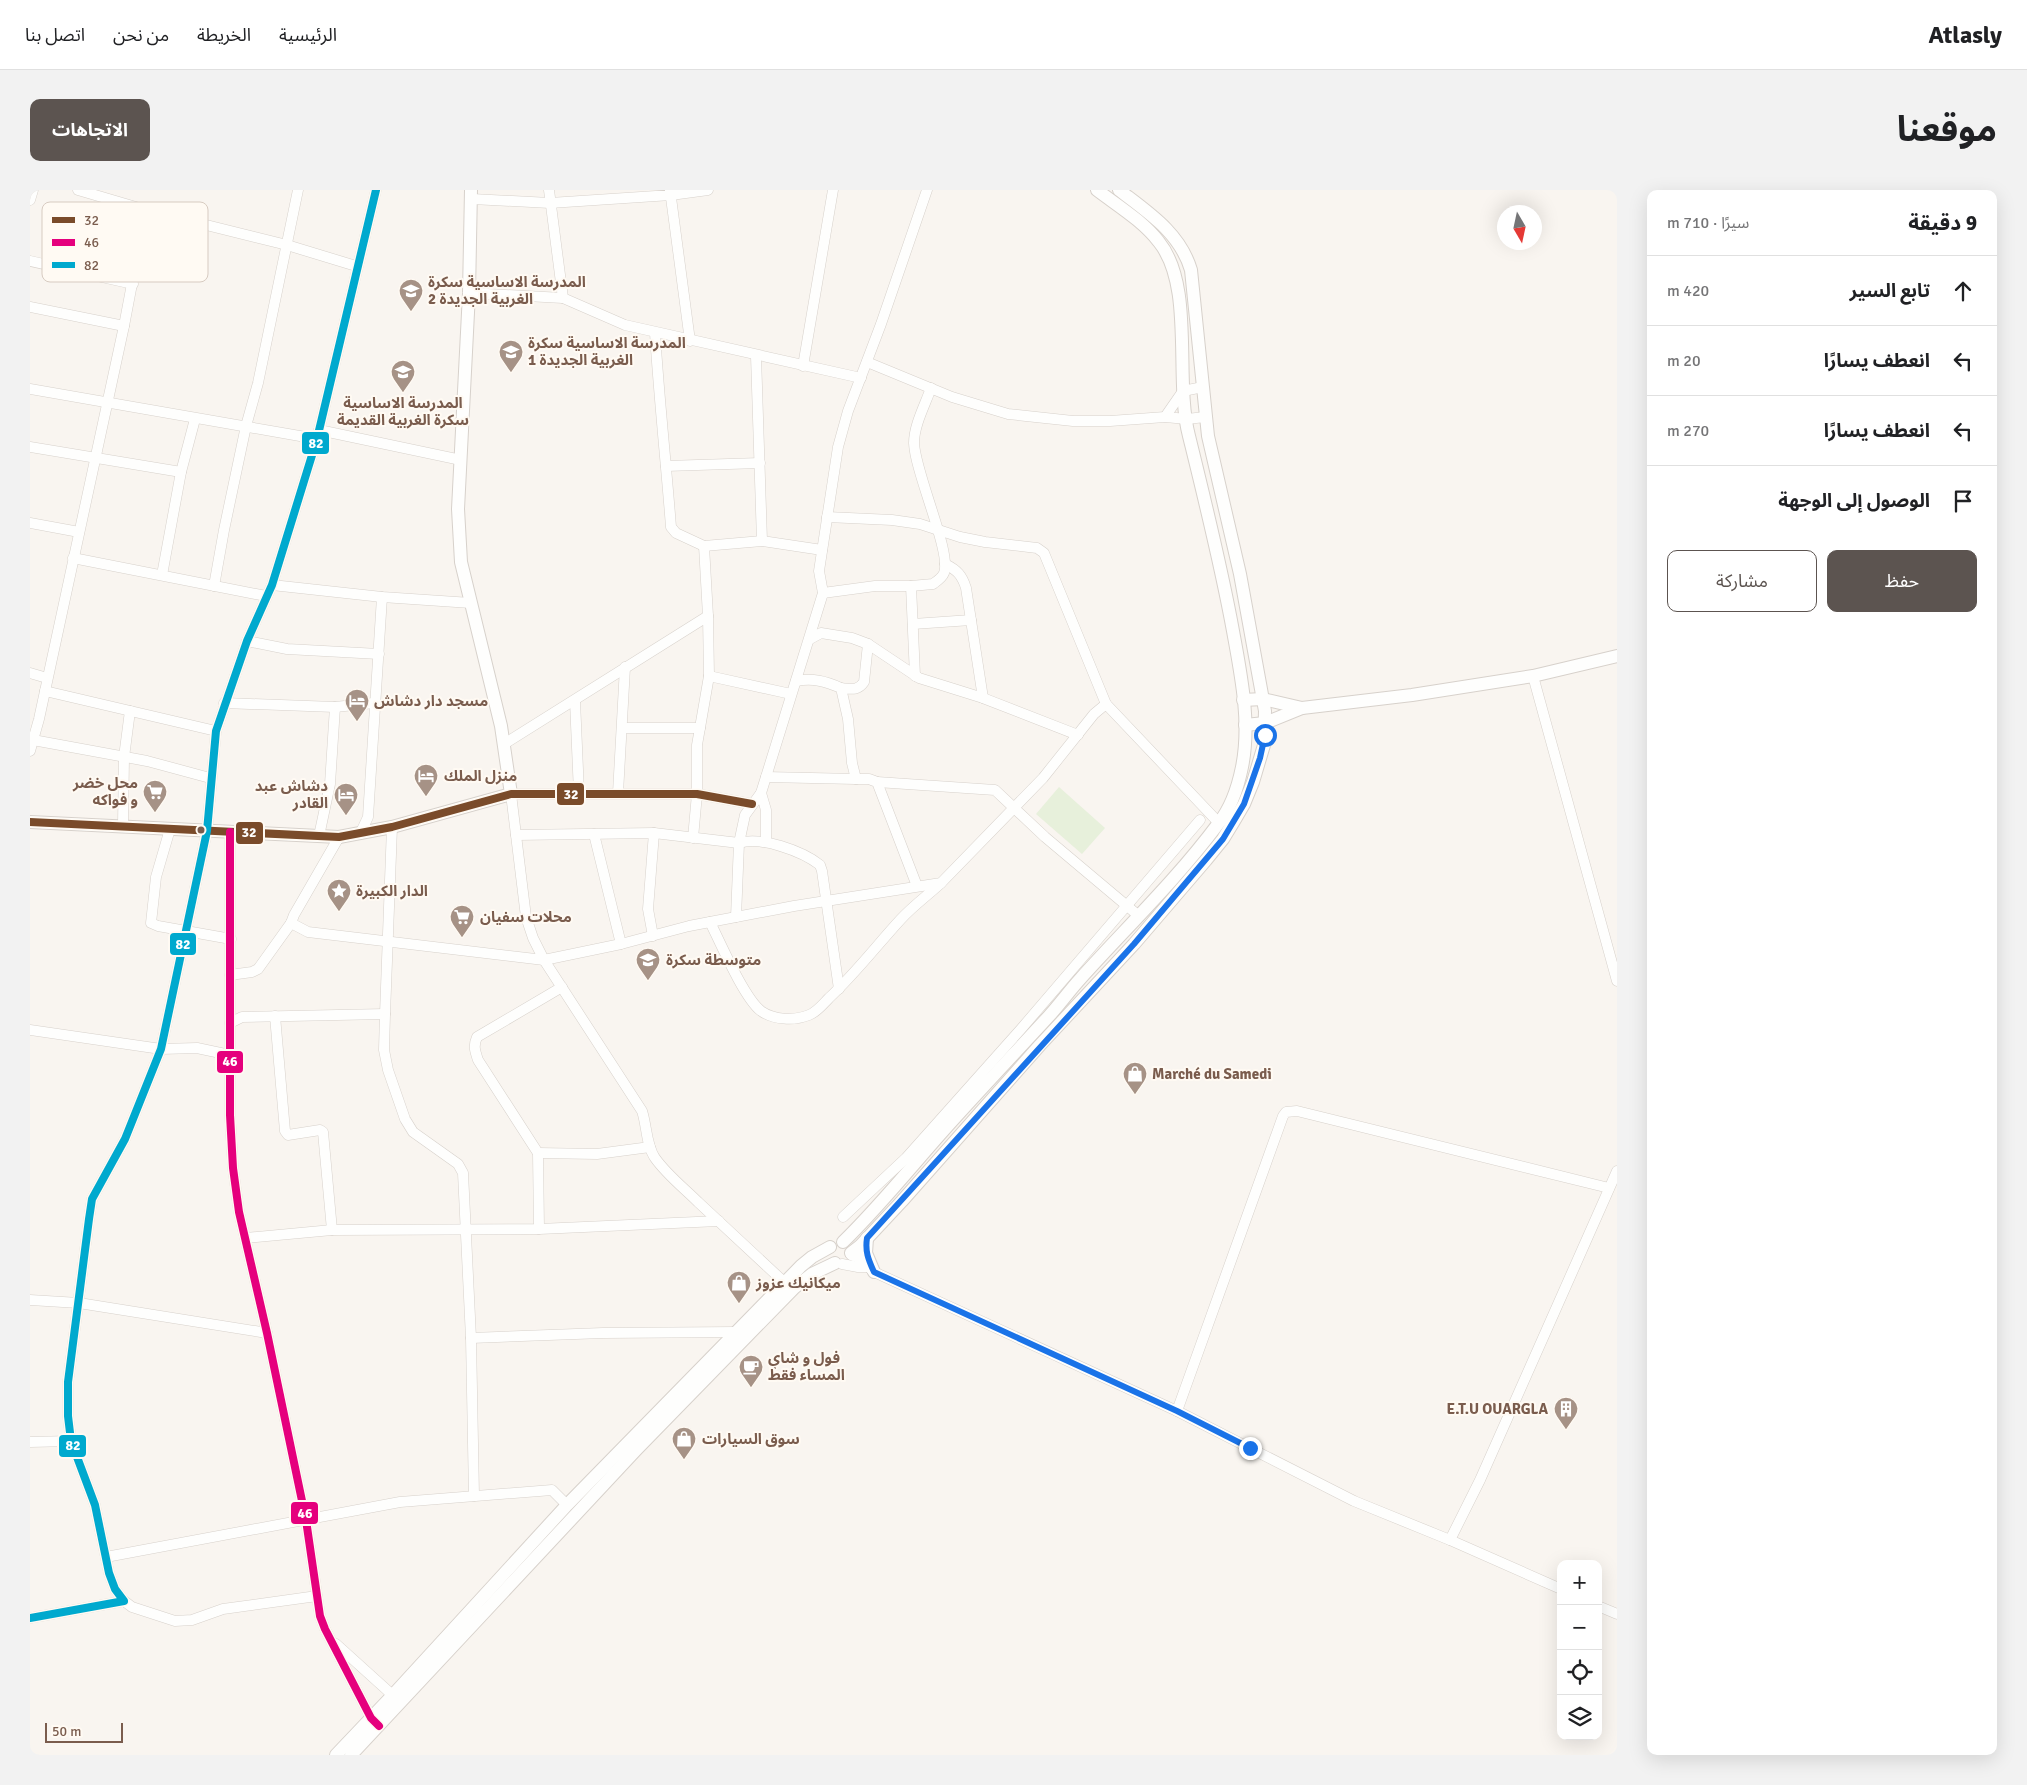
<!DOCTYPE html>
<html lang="ar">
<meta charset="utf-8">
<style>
:root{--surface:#fff;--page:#f2f2f2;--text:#202124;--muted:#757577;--line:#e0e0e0;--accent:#5c5450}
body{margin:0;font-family:Signika,"Noto Sans Arabic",sans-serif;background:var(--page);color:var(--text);direction:rtl}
.controls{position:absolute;right:15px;bottom:15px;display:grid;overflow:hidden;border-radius:10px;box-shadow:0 5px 20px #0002}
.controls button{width:45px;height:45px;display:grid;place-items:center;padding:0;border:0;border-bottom:1px solid var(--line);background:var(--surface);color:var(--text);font:25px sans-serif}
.compass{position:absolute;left:1467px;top:15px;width:45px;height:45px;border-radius:50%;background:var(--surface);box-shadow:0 5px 20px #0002;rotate:171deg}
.scale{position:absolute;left:15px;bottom:12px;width:78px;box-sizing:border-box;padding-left:5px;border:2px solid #7a5c4d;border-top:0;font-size:14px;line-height:18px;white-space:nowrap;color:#7a5c4d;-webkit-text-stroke:4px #fffaf3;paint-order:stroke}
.stop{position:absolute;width:15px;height:15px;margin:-11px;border:4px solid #1a73e8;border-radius:50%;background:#fff}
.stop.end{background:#1a73e8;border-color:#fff;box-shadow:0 1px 5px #0008}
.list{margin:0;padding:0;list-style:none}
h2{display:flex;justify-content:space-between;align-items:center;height:65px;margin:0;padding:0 20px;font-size:21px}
h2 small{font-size:16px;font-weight:400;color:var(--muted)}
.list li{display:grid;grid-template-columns:32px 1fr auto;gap:15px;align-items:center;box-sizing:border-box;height:70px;padding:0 20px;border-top:1px solid var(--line)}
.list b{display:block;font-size:19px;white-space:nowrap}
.list em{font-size:16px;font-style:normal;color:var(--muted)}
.actions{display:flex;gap:10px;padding:15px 20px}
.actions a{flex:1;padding:11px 0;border:1px solid var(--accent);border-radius:10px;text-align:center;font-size:18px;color:var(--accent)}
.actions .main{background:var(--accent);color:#fff}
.icon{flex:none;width:28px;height:28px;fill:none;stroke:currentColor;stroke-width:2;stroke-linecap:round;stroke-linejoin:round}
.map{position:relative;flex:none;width:1587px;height:1565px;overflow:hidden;direction:ltr;border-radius:10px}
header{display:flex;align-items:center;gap:30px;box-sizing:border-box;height:70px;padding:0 25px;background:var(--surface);border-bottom:1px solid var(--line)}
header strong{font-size:24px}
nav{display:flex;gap:28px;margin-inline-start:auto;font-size:18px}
.intro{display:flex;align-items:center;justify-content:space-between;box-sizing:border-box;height:120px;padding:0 30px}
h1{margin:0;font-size:35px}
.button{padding:12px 22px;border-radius:10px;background:var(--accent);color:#fff;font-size:18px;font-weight:700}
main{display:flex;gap:30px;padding:0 30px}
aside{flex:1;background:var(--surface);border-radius:10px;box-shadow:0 5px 20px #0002}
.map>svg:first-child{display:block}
.pitch{fill:#e7f0db}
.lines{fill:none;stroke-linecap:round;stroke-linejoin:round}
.minor-casing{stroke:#d7d1cb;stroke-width:11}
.tertiary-casing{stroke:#d7d1cb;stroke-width:14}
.minor{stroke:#fefefd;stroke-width:10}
.tertiary{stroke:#fefefd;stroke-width:12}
.bus-1-casing{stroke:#fffaf3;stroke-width:11}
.bus-2-casing{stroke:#fffaf3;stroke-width:11}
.bus-3-casing{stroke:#fffaf3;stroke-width:11}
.bus-1{stroke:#7a4b2a;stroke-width:8}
.bus-2{stroke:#e5007d;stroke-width:8}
.bus-3{stroke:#00a9ce;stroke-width:8}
.route{stroke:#1a73e8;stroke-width:6}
.bus-dot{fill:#7a5c4d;stroke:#fffaf3;stroke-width:2}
.labels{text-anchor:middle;stroke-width:4;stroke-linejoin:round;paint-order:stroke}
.poi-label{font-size:15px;font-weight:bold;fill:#7a5c4d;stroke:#fffaf3;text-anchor:start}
.key{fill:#fffaf3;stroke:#d7cbc1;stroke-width:1}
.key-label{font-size:14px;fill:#7a5c4d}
.line-badge{stroke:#fffaf3;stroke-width:2}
.badge-label{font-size:14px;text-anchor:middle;font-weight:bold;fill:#fff}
</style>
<header>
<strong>Atlasly</strong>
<nav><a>الرئيسية</a><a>الخريطة</a><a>من نحن</a><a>اتصل بنا</a></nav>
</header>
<div class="intro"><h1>موقعنا</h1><a class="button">الاتجاهات</a></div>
<main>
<aside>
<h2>9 دقيقة<small>سيرًا · 710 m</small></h2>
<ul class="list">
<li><svg class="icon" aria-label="ahead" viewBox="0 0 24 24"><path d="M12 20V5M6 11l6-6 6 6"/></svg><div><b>تابع السير</b></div><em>420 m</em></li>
<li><svg class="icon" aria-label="left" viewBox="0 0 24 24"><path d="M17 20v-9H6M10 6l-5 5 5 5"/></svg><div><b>انعطف يسارًا</b></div><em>20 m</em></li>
<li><svg class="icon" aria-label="left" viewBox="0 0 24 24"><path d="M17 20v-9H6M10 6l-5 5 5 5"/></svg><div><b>انعطف يسارًا</b></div><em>270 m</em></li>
<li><svg class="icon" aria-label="arrive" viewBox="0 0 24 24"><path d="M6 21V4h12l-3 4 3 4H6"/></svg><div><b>الوصول إلى الوجهة</b></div></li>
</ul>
<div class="actions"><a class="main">حفظ</a><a>مشاركة</a></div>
</aside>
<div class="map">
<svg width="1587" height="1565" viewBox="0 0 1587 1565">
<rect width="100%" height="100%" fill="#f9f5f0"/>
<path class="pitch" d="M 1029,597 L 1075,638 L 1052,664 L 1006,624 Z"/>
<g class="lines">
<defs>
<g id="minor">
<path d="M 48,0 L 116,20 L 257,55 L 326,76"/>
<path d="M 519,0 L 533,108 L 595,135 L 831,188"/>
<path d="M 640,0 L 660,151"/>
<path d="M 442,9 L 520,13 L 641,5 L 678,0"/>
<path d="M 0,10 L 3,0"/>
<path d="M 0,71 L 103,94"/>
<path d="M 439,103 L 533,108"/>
<path d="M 0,117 L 94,136"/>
<path d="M 625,143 C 629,208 636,272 641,337 L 646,343 L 674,356 L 732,351 L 792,360"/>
<path d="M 726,166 L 732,351"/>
<path d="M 837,172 L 922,207 L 978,224 L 1043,231 L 1080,231 L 1135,227 L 1157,229 L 1175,227"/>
<path d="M 773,176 L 803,0"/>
<path d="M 0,199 L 287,249"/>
<path d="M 1135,227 L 1153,201 L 1173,197"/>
<path d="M 289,240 L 431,270"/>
<path d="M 0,257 L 151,282"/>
<path d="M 636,276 L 730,273"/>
<path d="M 797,327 L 862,330 L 890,334 L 930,347 L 955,352 L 1007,358 L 1014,363 L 1076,514"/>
<path d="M 0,333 L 49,342"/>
<path d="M 674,356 L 678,426"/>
<path d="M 43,368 L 236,406"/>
<path d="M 915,374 C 927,380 932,385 936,398 L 953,508"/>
<path d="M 132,385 L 151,282 L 165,229"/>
<path d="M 242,395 L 352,407 L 441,413"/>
<path d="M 184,396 L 194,340 L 216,236 L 228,193 L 268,0"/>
<path d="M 881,396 L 903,394 C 907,391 912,388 914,383 C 922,363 885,283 884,253 C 884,235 895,215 901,198"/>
<path d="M 793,403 L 845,396 L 881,396 L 885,486"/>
<path d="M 883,434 L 941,430"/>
<path d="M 780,449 L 791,443 L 822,448 L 838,454 L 889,488 L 953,508 L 1048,545"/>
<path d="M 217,451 L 257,459 L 349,464"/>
<path d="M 0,483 L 17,488"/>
<path d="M 679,486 L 761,504"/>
<path d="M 1503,486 L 1587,791"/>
<path d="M 766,491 C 783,488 795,491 811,498 L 818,529 L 822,573 L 826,589 L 839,589 L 847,592 L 887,696"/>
<path d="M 811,498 C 821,499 828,501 834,492 L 838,454"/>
<path d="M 15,501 L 186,541"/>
<path d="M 545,511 L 549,603"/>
<path d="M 194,513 L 305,517 L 344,513"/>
<path d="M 592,538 L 670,538"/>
<path d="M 3,550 L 117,571 L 180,588"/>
<path d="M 474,554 L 678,426 L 679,486 L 667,555 L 667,604 L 663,648"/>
<path d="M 0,561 L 9,529 L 94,136 L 116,20"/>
<path d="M 736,587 L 826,589"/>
<path d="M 847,592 L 965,600 L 1015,647 L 1109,726"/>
<path d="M 588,603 L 595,477"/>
<path d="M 731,603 L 736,620 L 736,652"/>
<path d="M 722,614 L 667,604 L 481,604 L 496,727 L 503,748 L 514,770 L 612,921 C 617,936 616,955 625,968 C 637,985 654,998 668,1012 C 697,1039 726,1066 755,1093 L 761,1096"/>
<path d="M 93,636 L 94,567 L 100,521"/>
<path d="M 362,637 L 355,824 L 354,860 L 358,880 L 375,929 L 383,942 L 428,974 L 433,983 L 441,1148 L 444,1306"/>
<path d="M 140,639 L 126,687 L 121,733 L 128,736 L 201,749"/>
<path d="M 200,642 L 200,925 L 203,978 L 209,1022 L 237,1143 L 276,1330 L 290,1426 L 295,1439 L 341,1528 L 346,1533"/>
<path d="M 330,644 L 338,627 L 352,407"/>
<path d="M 564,644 L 591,754"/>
<path d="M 486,645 L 624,643 L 709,653 C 731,646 772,661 790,675 L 792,681 L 809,799"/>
<path d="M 289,646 L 300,594 L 305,517"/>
<path d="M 309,647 L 264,725 L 261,733 L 278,742 L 514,770 L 591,754 L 659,736 L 764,716 L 911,693 L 1013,588 L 1064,524 L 1076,514 L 1189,633"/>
<path d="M 706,727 L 709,653 L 715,625 L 731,603 L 793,403 L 789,381 L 808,257 L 818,221 L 851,134 L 897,0"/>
<path d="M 680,732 C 690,752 714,808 731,821 C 744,830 764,831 779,825 C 787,822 793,814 799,808 C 825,784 847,755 871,729 C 883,716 898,705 911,693"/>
<path d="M 623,746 L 618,719 L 624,643"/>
<path d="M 200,785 L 222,782 L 228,779 L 261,733"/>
<path d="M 245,826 L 255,941 L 258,945 L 290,940 L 293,942 L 302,1040"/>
<path d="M 200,833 L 212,827 L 355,824"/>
<path d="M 0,840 L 131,859 L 167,858 L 200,865"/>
<path d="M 508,963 L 567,964 L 620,957"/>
<path d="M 813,1027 L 876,968 L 991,839 L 1170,630"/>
<path d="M 509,1039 L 508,963 L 448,870 C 445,861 443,856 447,847 L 532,797"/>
<path d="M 216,1048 L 302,1040 L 509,1039 L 689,1031"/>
<path d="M 821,1065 L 829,1068 L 844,1082 L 1147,1221"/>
<path d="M 812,1074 L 828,1077 L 838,1077"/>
<path d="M 0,1110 L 49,1113 L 237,1143"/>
<path d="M 441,1148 L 573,1143 L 707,1142"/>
<path d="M 0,1252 L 41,1251"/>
<path d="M 1420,1350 L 1324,1311 L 1147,1221 L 1253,926 L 1256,922 L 1267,921 L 1579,998"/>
<path d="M 76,1367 L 370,1312 L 522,1300 L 537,1315"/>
<path d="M 1531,1399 L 1420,1350 L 1450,1290 L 1587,981"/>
<path d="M 94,1411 L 102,1417 L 145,1431 L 162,1430 L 193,1419 L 287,1406"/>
<path d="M 1568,1416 L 1587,1424"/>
<path d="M 0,1428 L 94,1411 L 85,1399 L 79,1383 L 65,1315 L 41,1251 L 38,1226 L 38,1192 L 59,1029 L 62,1009 L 95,949 L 131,859 L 177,641 L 186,541 L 217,451 L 242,395 L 287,249 L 346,0"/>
<path d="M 306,1454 L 368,1510"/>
</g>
<g id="tertiary">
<path d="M 1213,510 L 1233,509 L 1272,518"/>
<path d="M 1215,535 L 1235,533 L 1272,518 L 1382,505 L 1503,486 L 1587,466"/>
<path d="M 0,632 L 309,647 L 362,637 L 481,604 L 471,536 L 431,372 L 428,319 L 439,103 L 441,0"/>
<path d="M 837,1048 L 836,1063 L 844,1082"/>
<path d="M 813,1052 C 849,1017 880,978 913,941 C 948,902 984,864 1019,826 C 1030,814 1040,800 1051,788 C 1097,737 1147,689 1188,634 C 1201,618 1208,597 1212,577 C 1221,533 1211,485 1203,441 C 1191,375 1175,311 1159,246 C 1144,189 1165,97 1129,52 C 1113,31 1088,16 1067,0"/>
<path d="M 821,1063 L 830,1056 L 872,1011 L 1010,855 L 1104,754 L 1176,670 L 1193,649 L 1204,631 L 1214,614 L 1223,592 L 1234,555 L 1235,521 L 1210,384 L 1178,246 L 1161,80 C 1150,43 1119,23 1089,0"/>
<path d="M 306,1565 L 363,1505 L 537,1315 L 771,1076 L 782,1067 L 800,1057"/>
<path d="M 321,1565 L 606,1260 L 764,1098 L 782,1084 L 805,1073"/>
</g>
</defs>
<use href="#minor" class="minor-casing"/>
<use href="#tertiary" class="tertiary-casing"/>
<use href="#minor" class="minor"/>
<use href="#tertiary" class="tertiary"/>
<defs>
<path id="bus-1" d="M 0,632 L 309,647 L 362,637 L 481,604 L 667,604 L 722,614"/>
<path id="bus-2" d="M 200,642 L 200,925 L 203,978 L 209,1022 L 237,1143 L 276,1330 L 290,1426 L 295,1439 L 341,1528 L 349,1536"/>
<path id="bus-3" d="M 0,1428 L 94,1411 L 85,1399 L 79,1383 L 65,1315 L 41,1251 L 38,1226 L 38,1192 L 59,1029 L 62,1009 L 95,949 L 131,859 L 177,641 L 186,541 L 217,451 L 242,395 L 287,249 L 346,0"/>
</defs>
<use href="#bus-1" class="bus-1-casing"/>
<use href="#bus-2" class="bus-2-casing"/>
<use href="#bus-3" class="bus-3-casing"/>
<use href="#bus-1" class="bus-1"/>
<use href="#bus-2" class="bus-2"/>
<use href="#bus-3" class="bus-3"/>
</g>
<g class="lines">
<path class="route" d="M 1220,1258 L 1147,1221 L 844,1082 C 838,1069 835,1061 837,1048 L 1104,754 L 1193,649 L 1214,614 L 1230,568 L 1235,545"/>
</g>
<defs>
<symbol id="school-pin" viewBox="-11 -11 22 30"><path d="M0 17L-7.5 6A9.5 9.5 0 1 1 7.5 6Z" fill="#a69286" stroke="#fffaf3"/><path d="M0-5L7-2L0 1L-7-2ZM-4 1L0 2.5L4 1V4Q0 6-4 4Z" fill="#fff"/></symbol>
<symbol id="hotel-pin" viewBox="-11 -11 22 30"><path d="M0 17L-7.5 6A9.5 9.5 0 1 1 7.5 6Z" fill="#a69286" stroke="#fffaf3"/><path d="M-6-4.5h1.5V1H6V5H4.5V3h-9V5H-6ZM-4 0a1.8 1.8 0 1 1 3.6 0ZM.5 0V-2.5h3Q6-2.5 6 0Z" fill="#fff"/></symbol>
<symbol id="supermarket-pin" viewBox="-11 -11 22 30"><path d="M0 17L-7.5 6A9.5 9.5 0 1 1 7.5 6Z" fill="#a69286" stroke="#fffaf3"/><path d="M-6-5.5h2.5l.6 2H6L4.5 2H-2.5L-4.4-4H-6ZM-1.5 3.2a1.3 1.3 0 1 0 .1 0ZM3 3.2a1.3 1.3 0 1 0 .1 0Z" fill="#fff"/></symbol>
<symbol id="sight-pin" viewBox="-11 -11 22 30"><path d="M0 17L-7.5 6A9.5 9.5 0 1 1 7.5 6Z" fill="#a69286" stroke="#fffaf3"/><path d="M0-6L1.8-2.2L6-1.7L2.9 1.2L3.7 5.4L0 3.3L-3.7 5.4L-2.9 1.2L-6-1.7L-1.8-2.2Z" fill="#fff"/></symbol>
<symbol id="shop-pin" viewBox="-11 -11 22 30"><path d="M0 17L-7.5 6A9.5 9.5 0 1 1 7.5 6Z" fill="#a69286" stroke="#fffaf3"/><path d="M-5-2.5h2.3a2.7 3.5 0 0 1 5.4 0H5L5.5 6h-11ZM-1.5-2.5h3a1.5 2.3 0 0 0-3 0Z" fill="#fff"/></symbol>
<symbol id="cafe-pin" viewBox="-11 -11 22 30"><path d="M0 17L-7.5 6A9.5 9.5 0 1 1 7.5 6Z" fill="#a69286" stroke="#fffaf3"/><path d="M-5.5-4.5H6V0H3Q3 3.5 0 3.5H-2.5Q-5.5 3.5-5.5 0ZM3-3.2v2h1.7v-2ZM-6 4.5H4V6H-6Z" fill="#fff"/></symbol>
<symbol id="building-pin" viewBox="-11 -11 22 30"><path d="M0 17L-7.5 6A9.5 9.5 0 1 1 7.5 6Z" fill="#a69286" stroke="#fffaf3"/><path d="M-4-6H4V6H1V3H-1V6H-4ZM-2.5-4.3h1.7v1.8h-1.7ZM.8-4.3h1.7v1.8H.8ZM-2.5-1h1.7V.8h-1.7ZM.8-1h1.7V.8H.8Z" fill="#fff"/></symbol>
</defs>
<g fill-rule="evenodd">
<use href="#school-pin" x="367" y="87" width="28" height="38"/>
<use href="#school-pin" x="467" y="148" width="28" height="38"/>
<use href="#school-pin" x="359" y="168" width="28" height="38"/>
<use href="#hotel-pin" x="313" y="497" width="28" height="38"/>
<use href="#hotel-pin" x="382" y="572" width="28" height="38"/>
<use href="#supermarket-pin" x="111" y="588" width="28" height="38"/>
<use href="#hotel-pin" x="302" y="591" width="28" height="38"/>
<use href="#sight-pin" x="295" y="687" width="28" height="38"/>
<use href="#supermarket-pin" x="418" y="713" width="28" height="38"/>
<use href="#school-pin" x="604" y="756" width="28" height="38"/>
<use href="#shop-pin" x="1091" y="870" width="28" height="38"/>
<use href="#shop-pin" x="695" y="1079" width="28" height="38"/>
<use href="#cafe-pin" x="707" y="1163" width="28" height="38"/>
<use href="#building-pin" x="1522" y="1205" width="28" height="38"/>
<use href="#shop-pin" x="640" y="1235" width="28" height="38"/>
</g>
<circle class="bus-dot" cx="171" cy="640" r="4.5"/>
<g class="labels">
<g class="poi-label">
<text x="398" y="97">المدرسة الاساسية سكرة<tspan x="398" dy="17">الغربية الجديدة 2</tspan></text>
<text x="498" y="158">المدرسة الاساسية سكرة<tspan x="498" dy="17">الغربية الجديدة 1</tspan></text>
<text x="373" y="218" text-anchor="middle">المدرسة الاساسية<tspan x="373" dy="17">سكرة الغربية القديمة</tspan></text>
<text x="344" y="516">مسجد دار دشاش</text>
<text x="414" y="591">منزل الملك</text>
<text x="108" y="598" text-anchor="end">محل خضر<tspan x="108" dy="17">و فواكه</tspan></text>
<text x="298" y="601" text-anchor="end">دشاش عبد<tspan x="298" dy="17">القادر</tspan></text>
<text x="326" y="706">الدار الكبيرة</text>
<text x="450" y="732">محلات سفيان</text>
<text x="636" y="775">متوسطة سكرة</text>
<text x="1122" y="889">Marché du Samedi</text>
<text x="726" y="1098">ميكانيك عزوز</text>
<text x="738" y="1173">فول و شاي<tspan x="738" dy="17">المساء فقط</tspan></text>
<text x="1518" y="1224" text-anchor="end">E.T.U OUARGLA</text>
<text x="672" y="1254">سوق السيارات</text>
</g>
</g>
<rect x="12" y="12" width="166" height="80" rx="8" class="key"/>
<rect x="22" y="27" width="23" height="6" fill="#7a4b2a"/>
<rect x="22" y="49" width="23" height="7" fill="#e5007d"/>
<rect x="22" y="72" width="23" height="6" fill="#00a9ce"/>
<g class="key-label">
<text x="54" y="35">32</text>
<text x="54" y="57">46</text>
<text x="54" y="80">82</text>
</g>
<g class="line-badge">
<rect x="271" y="241" width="29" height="24" rx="5" fill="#00a9ce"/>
<rect x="526" y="592" width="29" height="24" rx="5" fill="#7a4b2a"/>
<rect x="205" y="631" width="29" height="24" rx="5" fill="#7a4b2a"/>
<rect x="139" y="742" width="28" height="24" rx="5" fill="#00a9ce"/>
<rect x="186" y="860" width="28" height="24" rx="5" fill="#e5007d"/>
<rect x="28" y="1244" width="29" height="24" rx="5" fill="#00a9ce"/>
<rect x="260" y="1311" width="29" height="24" rx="5" fill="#e5007d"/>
</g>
<g class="badge-label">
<text x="286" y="258">82</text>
<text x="541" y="609">32</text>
<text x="219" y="647">32</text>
<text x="153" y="759">82</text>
<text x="200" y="876">46</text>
<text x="43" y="1260">82</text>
<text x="275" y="1328">46</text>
</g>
</svg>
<div class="controls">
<button>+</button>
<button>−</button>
<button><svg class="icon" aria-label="locate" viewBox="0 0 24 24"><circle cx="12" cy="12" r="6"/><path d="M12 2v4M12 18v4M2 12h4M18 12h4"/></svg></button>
<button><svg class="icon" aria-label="layers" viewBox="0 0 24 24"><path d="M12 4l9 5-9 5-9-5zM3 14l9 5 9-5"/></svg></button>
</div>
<svg class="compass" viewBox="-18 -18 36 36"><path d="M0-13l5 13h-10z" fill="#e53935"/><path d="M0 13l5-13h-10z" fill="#757577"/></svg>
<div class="scale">50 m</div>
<div class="stop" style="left:1235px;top:545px"></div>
<div class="stop end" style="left:1220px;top:1258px"></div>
</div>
</main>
